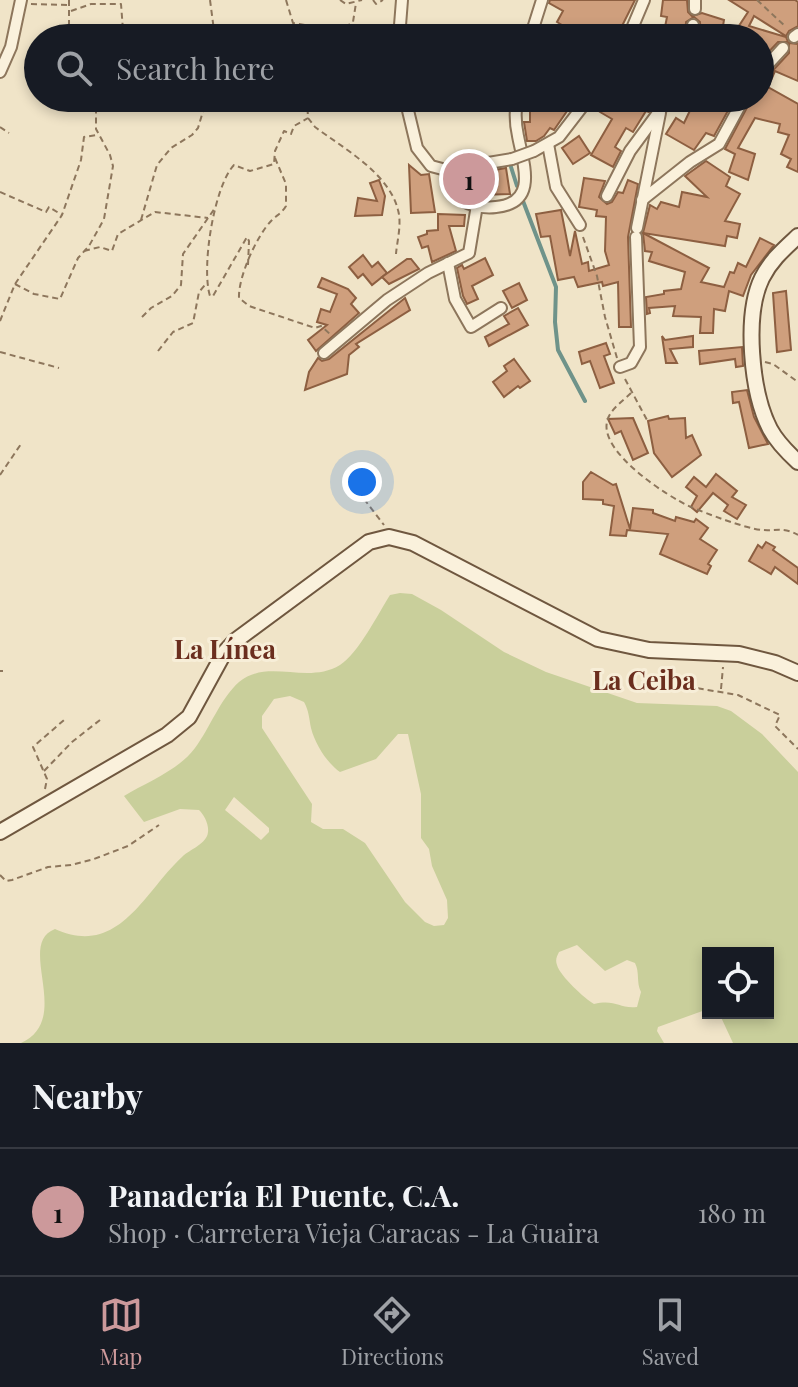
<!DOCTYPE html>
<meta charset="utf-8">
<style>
:root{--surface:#171b24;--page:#242831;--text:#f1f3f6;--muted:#9ea1a6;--line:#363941;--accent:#cc999b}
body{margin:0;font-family:"Playfair Display",serif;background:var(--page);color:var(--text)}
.controls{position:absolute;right:24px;bottom:24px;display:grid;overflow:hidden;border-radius:0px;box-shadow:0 4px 12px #0003}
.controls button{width:72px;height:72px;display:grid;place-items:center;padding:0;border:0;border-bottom:2px solid var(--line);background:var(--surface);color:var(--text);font:40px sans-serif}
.you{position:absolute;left:362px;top:482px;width:28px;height:28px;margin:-20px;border:6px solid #fff;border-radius:50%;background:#1a73e8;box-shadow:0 0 0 12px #1a73e833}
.badge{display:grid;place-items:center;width:52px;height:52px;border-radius:50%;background:var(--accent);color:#111;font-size:26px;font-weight:700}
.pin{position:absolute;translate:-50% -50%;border:4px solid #fff;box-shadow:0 2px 8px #0006}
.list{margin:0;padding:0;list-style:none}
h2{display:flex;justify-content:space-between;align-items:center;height:104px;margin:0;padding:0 32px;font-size:34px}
h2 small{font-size:26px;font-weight:400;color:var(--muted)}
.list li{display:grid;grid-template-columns:52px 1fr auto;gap:24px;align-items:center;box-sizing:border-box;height:128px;padding:0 32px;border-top:2px solid var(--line)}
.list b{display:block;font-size:30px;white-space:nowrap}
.list p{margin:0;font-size:26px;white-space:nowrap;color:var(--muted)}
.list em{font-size:26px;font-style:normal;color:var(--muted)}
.icon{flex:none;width:44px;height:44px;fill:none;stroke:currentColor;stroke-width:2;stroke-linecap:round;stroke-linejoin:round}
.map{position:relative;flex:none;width:798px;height:1043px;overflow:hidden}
.search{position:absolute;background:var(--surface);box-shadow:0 4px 12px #0003;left:24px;right:24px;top:24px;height:88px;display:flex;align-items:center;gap:20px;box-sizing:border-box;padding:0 28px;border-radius:44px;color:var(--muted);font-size:30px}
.sheet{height:232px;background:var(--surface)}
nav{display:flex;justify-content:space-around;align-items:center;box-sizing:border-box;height:112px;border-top:2px solid var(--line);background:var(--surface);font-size:22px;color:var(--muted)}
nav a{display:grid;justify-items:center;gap:4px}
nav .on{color:var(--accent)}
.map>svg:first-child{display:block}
.green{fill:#c9cf9b;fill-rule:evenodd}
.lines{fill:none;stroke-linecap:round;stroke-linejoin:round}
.stream{stroke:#6f938a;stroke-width:4}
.building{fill:#cf9f7d;stroke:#8d5f41;stroke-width:2}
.street-casing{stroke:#8d765c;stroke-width:14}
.secondary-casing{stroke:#6f573f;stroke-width:18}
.path{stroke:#8d765c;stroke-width:2;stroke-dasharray:6 4;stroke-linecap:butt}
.street{stroke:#faf1dc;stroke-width:10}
.secondary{stroke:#faf1dc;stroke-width:14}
.street-bridge-casing{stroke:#8d765c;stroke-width:14;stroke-linecap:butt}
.street-bridge{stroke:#faf1dc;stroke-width:10}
.labels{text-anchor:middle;stroke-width:6;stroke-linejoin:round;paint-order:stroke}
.neighbourhood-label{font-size:26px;font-weight:bold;fill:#6b2e1e;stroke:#f7eed8}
</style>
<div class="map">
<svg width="798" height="1043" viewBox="0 0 798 1043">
<rect width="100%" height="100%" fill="#f0e4c8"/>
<path class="green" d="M 400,593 L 412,594 L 441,610 L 504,652 L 546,672 L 637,703 L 717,706 L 731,711 L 762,734 L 798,772 L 798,1043 L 733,1043 L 719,1013 L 768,1013 L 768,953 L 708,953 L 708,1009 L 658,1027 L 657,1031 L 664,1043 L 21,1043 C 74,1019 15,944 55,929 C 119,958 144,892 182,857 C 190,849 207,844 208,832 C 209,824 204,815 199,810 L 180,809 L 144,822 L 124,796 C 147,782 179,770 195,748 C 210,728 220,699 239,682 C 268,658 307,685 340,665 C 358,654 378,614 390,595 ZM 290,696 L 304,702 C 309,711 309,718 311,728 C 315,744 327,763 340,772 L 376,759 L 398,734 L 408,734 L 421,794 L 421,838 L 429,849 L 432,866 L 447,900 L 448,918 L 444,925 L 434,926 L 425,922 L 405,902 L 365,843 L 343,829 L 323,829 L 311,822 L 312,804 L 262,728 L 262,716 L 274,699 ZM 234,797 L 269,828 L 269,832 L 261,840 L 225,810 ZM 577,945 L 605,971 L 627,960 L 635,963 C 640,973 636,982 641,992 L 637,1007 C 619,1009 616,999 594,1004 C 585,999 560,976 557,965 C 555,960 557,956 559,952 Z"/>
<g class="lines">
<g class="stream">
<path d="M 511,167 L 517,186"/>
<path d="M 523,201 L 556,287 L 555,322 L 558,350 L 585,401"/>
</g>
</g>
<g class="building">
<path d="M 550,0 L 635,0 L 616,38 L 561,38 L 567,28 L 557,22 L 563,11 L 549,3 Z"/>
<path d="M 663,0 L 687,0 L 688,12 L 692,16 L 702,13 L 724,20 L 721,38 L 701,38 L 700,22 L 694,17 L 686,22 L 685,38 L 674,38 L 675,33 L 664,32 L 667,17 L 661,16 Z"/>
<path d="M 729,0 L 795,0 L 798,2 L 798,26 L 789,31 L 786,36 L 754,16 L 749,26 L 786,37 L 788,42 L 778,42 L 760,61 L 760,38 L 746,31 L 742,38 L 731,38 L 748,12 Z"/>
<path d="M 789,43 L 798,44 L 798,81 L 775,71 L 768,87 L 798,104 L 798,172 L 787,167 L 791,159 L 781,154 L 789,135 L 778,132 L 780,124 L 755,118 L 738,148 L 755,154 L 748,180 L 729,172 L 735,154 L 725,149 L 752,98 L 760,98 L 760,81 L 766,78 L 789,53 Z"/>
<path d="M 530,98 L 576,98 L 554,130 L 550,128 L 544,136 L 536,141 L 527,141 L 524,122 L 530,122 Z"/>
<path d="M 608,98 L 659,98 L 649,112 L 646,111 L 633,132 L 626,128 L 615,147 L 621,151 L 613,167 L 591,155 L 612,119 L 600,112 Z"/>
<path d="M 696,98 L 735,98 L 714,136 L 706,133 L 694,150 L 666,134 L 676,118 L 684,123 Z"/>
<path d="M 579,136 L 590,153 L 573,164 L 562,148 Z"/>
<path d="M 706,161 L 730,177 L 726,186 L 740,194 L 725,221 L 740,224 L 737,238 L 727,236 L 725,246 L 643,233 L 650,205 L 657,209 L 661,202 L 679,207 L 682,192 L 707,197 L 685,176 Z"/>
<path d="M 409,165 L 421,175 L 429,174 L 435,212 L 411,213 Z"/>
<path d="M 506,168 L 510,194 L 480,195 L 478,173 Z"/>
<path d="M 584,178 L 605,181 L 599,197 L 607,204 L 612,202 L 618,192 L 623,193 L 628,180 L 638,184 L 628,237 L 631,327 L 619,327 L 618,282 L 603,286 L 602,282 L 578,287 L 574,277 L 558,280 L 550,236 L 541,237 L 536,214 L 561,210 L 570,256 L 575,231 L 582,264 L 588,262 L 589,271 L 609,265 L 605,251 L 606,217 L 596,216 L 597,210 L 579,207 Z"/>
<path d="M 379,180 L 385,196 L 382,215 L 355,216 L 358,198 L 377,201 L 370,183 Z"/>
<path d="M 438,214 L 465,215 L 464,226 L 449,226 L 456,251 L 432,262 L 428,246 L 422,248 L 418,237 L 427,234 L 427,231 L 438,230 Z"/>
<path d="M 643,233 L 709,268 L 701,282 L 724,287 L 730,272 L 734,273 L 738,263 L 746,267 L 760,238 L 774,245 L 751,275 L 743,296 L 729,291 L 725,311 L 714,309 L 713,333 L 700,333 L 701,317 L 673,316 L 675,306 L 649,308 L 650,313 L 647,314 L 646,297 L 664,294 L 664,291 L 681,289 L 685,272 L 649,261 L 652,252 L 645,251 Z"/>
<path d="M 363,255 L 372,267 L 378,262 L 387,273 L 372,285 L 363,274 L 358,278 L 349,267 Z"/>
<path d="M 485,258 L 493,275 L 472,286 L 478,299 L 467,304 L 463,296 L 457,268 L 462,265 L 464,269 Z"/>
<path d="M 407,259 L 411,259 L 419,269 L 389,284 L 382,277 Z"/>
<path d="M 322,278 L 348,289 L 356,298 L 351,304 L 359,313 L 316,351 L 308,340 L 327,325 L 317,322 L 321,309 L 330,312 L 337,294 L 318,287 Z"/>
<path d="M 519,283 L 527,300 L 512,308 L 503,291 Z"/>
<path d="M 786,291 L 791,350 L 777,352 L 773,293 Z"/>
<path d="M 405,298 L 410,310 L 356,344 L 359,347 L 349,355 L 347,374 L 305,390 L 309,372 L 318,358 L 322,361 L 329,359 Z"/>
<path d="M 518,308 L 528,325 L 489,346 L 485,337 L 509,324 L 504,316 Z"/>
<path d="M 662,336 L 665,340 L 693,336 L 693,347 L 670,349 L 677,363 L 666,363 Z"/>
<path d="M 606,343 L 610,354 L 604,356 L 614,383 L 600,388 L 590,361 L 582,364 L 579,352 Z"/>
<path d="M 742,347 L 743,366 L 736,367 L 735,359 L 700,364 L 699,351 Z"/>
<path d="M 514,359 L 530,381 L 520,388 L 518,386 L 504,397 L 493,382 L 507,371 L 504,366 Z"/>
<path d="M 747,390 L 754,417 L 768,444 L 749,448 L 739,402 L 733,403 L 732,392 Z"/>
<path d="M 668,416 L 669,419 L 685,418 L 686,438 L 692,435 L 701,455 L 672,477 L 654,453 L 648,421 Z"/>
<path d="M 633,418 L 648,453 L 633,460 L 621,431 L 615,434 L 608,419 Z"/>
<path d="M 591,472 L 613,485 L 616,484 L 630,529 L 633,508 L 653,510 L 653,513 L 675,521 L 676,517 L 694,522 L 696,519 L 708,528 L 700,539 L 717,550 L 708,564 L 711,566 L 707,574 L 660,554 L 668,534 L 627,530 L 626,536 L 610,535 L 614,506 L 603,504 L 603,500 L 583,499 L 583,482 Z"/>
<path d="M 716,474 L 737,491 L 732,497 L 746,505 L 737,519 L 724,511 L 728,505 L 713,493 L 697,512 L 691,507 L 697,496 L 686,487 L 694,477 L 706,487 Z"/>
<path d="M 766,542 L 775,547 L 773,550 L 798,568 L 798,584 L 775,567 L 771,574 L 749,561 L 758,545 L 762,548 Z"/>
</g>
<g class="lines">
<defs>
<g id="street">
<path d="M 695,9 L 695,0"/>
<path d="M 794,37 L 798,34"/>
<path d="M 399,38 L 402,0"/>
<path d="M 530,38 L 542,0"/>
<path d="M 628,38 L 644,0"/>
<path d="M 693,38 L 693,25"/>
<path d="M 0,72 L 11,47 L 21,0"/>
<path d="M 760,73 L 783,48"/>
<path d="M 405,98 L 417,148 L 431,166 L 446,170 L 512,159"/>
<path d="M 548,144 L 556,187 L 580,225"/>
<path d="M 534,151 L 559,137 L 589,98"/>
<path d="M 446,170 L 454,195 C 465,204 481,209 496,207 C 539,203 523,163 518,136 C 515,123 515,111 517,98"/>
<path d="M 607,196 L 630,151 L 669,98"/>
<path d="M 642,200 L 690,162 L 719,144 L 744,98"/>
<path d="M 637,228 L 660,113"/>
<path d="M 448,263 L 455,299 L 471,327 L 501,308"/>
<path d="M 324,353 L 387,300 L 428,273 L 469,253 L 477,205"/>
<path d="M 620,367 L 631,363 L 640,347 L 636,237"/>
</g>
<g id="secondary">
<path d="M 798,236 C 784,249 771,260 762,278 C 744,315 751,392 770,429 C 777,442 787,452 798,462"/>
<path d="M 0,832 L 167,735 L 189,717 L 224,653 L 235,641 L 369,542 L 389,537 L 413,543 L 598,639 L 649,650 L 739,654 L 775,663 L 798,673"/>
</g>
</defs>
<use href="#street" class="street-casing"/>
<use href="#secondary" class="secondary-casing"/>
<g class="path">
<path d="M 69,0 L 69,30 L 82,31 L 82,38"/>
<path d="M 210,0 L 215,38"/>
<path d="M 286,0 L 293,23 L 321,28 L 330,36"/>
<path d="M 340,0 L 346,4 L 362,0"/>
<path d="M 373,0 L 376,4 L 383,0"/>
<path d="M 757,0 L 786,27"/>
<path d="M 31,4 L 70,5"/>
<path d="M 71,11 L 91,4 L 121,4 L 123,30"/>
<path d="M 328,38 L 353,22 L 356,3"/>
<path d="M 307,98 L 308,118 L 315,127 C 343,148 389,173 398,210 C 402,224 397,241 396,254"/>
<path d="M 0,127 L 9,133"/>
<path d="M 275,158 L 286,184 L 286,206 C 282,213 277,215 272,220 C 257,235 238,277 239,298 L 249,306 L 315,328 L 321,326 L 331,335"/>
<path d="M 0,192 L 46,212 L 49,207 L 62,215"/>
<path d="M 141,220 L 157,165 L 171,148 L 192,135 L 198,128 L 207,98"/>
<path d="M 583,237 L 597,276 L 605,317 L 617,358"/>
<path d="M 84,251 L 100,247 L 112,251 L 118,234 L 155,212 L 208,218"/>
<path d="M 248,265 L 249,241 L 247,237 L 213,296 L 210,296 C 201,268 214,186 234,165 L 250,171 L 274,164 L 275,151 L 284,131 L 291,134 L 294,126 L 308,118"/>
<path d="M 15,284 L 34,294 L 60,299 L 78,258 L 89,246 L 104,219 L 113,166 L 110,155 L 96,129 L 96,112 L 100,98"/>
<path d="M 142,317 L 151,308 L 172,296 L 181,285 L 183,254 L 215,208"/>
<path d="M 0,321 L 15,284 L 62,215 L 81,160 L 84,137 L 97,135"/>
<path d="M 158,351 L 173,332 L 193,323 L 199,292 L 205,285"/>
<path d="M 0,352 L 59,368"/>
<path d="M 765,362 L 773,364 L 798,382"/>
<path d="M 625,379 L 647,420"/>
<path d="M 631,393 C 623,401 609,410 607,422 C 600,452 666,496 691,507 C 705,513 747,529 762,530 C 777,531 784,527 798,535"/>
<path d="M 0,475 L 21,444"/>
<path d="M 364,499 L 384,525"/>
<path d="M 0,671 L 3,671"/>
<path d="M 678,685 L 738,695 L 780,715 L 775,726 L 798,749"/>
<path d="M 721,689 L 723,667"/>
<path d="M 44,771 L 72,742 L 100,720"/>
<path d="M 45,789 L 47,779 L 33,747 L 64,720"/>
<path d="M 0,875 L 6,881 L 12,880 L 48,867 L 71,865 L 94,859 L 128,846 L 159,825"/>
</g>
<use href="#street" class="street"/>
<use href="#secondary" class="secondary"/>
<defs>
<path id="street-bridge" d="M 512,159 L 534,151"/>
</defs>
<use href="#street-bridge" class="street-bridge-casing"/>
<use href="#street-bridge" class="street-bridge"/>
</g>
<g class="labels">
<g class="neighbourhood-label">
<text x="225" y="659">La Línea</text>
<text x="644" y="690">La Ceiba</text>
</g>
</g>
</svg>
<div class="controls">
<button><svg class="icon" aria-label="locate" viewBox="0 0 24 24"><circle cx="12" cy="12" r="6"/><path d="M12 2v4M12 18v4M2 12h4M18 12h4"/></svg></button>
</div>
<div class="you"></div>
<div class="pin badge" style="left:469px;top:179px">1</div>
<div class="search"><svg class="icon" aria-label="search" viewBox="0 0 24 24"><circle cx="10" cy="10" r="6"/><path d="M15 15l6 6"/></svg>Search here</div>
</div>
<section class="sheet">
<h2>Nearby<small></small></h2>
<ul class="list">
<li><span class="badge">1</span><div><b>Panadería El Puente, C.A.</b><p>Shop · Carretera Vieja Caracas - La Guaira</p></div><em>180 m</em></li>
</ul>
</section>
<nav>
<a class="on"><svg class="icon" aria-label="map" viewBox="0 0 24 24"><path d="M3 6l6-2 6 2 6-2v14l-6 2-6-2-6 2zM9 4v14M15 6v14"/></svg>Map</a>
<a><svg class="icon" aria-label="directions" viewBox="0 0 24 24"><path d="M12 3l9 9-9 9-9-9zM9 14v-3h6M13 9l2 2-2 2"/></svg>Directions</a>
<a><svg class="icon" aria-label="saved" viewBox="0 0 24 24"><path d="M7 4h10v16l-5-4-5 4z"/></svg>Saved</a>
</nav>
